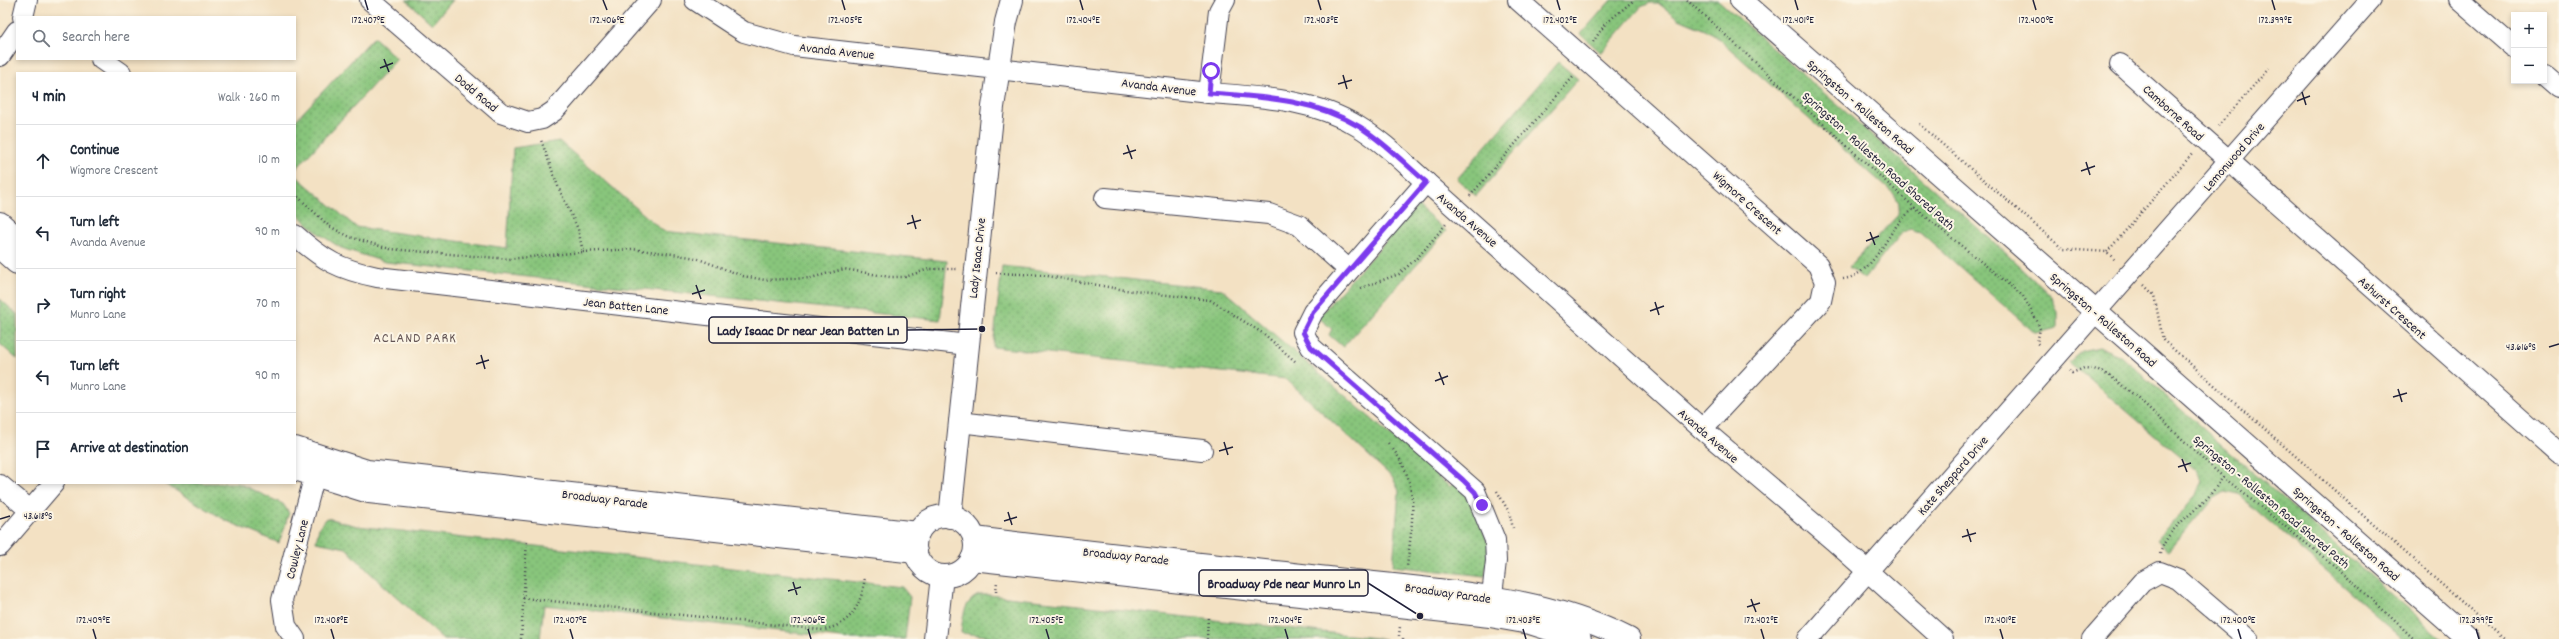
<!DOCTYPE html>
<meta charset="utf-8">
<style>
:root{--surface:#fff;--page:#f6f6f7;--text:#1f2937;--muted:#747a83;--line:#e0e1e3}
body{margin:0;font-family:Dekko,sans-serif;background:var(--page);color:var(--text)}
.controls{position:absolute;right:12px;top:12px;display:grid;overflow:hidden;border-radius:0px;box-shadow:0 2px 6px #0003}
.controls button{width:36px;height:36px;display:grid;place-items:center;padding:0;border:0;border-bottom:1px solid var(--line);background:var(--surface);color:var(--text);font:20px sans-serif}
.stop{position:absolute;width:12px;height:12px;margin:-9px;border:3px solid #7c3aed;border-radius:50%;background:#fff}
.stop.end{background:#7c3aed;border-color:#fff;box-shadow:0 1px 4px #0008}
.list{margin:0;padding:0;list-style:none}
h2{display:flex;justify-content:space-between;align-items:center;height:52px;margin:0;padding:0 16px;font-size:17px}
h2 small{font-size:13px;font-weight:400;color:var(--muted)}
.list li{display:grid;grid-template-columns:26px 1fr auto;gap:12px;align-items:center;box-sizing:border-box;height:72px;padding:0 16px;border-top:1px solid var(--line)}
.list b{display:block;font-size:15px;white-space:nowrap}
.list p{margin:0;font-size:13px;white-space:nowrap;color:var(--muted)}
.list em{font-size:13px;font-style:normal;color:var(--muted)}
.icon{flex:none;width:22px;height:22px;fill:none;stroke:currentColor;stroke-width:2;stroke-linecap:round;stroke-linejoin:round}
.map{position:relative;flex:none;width:2559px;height:639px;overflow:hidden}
.search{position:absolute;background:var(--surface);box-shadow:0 2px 6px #0003;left:16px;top:16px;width:280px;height:44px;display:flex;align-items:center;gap:10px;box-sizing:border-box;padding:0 14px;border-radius:0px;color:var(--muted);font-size:15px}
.panel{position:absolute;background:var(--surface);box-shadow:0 2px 6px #0003;left:16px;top:72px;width:280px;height:412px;border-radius:0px}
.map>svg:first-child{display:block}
.grass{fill:url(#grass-dots);stroke:#55745c}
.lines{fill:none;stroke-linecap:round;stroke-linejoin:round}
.minor-casing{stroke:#413f4f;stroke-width:22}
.tertiary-casing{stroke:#413f4f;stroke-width:24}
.secondary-casing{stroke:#413f4f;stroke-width:24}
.path{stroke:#413f4f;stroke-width:2.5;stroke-dasharray:1 3;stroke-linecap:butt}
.minor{stroke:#fff;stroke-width:20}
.tertiary{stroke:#fff;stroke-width:22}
.secondary{stroke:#fff;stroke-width:22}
.route{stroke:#7c3aed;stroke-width:5}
.ticks{fill:none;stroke:#22223b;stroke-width:1.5}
.labels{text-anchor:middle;stroke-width:4;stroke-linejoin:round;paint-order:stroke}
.street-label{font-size:13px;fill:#22223b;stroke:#fcf5e5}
.neighbourhood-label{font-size:14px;letter-spacing:1px;fill:#645555;stroke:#fcf5e5}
.ticks-label{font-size:10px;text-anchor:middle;fill:#22223b;stroke:#fcf5e5;stroke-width:4;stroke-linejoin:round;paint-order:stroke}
.leader{fill:none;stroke:#22223b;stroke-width:1.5}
.callout-dot{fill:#22223b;stroke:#fcf5e5;stroke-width:1.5}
.callout{fill:#fcf5e5;stroke:#22223b;stroke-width:1.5}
.callout-label{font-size:14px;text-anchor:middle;font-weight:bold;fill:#22223b}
</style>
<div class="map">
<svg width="2559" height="639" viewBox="0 0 2559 639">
<defs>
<pattern id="grass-dots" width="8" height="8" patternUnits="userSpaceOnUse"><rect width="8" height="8" fill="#88c57c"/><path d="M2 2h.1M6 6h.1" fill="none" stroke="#6fa067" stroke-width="1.8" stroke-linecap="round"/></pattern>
</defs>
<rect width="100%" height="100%" fill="#fcf5e5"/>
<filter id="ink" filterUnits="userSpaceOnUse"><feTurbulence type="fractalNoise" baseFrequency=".025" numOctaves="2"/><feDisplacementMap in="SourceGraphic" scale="8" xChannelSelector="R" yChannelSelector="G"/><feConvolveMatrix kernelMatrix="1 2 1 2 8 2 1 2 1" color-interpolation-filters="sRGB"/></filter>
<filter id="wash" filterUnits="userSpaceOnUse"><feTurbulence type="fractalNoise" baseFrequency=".012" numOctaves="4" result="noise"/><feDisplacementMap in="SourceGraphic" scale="16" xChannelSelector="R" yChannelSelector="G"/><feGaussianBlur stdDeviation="0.9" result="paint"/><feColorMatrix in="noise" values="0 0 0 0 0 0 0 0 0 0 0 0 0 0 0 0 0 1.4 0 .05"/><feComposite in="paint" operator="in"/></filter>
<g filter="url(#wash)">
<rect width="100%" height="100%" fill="#f3e1c3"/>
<g class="grass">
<path d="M 406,0 L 453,0 L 432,24 Z"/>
<path d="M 1611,0 L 1718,0 L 1996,244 L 2051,296 L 2058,312 L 2058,328 L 2035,333 L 1920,232 L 1910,229 L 1901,234 L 1864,279 L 1849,267 L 1898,215 L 1899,203 L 1894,194 L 1712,33 L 1679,19 L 1658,3 L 1650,3 L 1641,7 L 1601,53 L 1581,34 Z"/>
<path d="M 374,37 L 397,59 L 295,170 L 295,121 Z"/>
<path d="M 1558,62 L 1578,79 L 1476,196 L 1457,179 Z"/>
<path d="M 559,141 L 663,231 L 947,261 L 940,320 L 385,262 L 341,248 L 318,233 L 295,212 L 295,175 L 356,227 L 507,248 L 513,148 Z"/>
<path d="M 1417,206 L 1446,231 L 1343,347 L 1329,335 L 1332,329 L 1318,317 Z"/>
<path d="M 1002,266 L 1222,289 L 1450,487 L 1454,482 L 1470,497 L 1489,546 L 1485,576 L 1393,566 L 1399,491 L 1393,478 L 1286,379 L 993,347 Z"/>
<path d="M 0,299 L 17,314 L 17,359 L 0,344 Z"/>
<path d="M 2099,347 L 2119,355 L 2443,639 L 2403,639 L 2239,495 L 2225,492 L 2213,499 L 2169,550 L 2156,540 L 2196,495 L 2202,480 L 2196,470 L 2069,362 L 2082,351 Z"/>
<path d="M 163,483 L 238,483 L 283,504 L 289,513 L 279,543 L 227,521 Z"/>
<path d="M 327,518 L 357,526 L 902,587 L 910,597 L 905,639 L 851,639 L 544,605 L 540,639 L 443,639 L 368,571 L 346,548 L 316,542 L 319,528 Z"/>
<path d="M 979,595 L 989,595 L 1385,639 L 1014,639 L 961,633 C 963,617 963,602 979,595 Z"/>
</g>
</g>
<g filter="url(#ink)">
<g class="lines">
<defs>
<g id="minor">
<path d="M 370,0 L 501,113 L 528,122 L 542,119 L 554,111 L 651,0"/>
<path d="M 695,0 L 744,32 L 794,46 L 1209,93 C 1261,97 1314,99 1359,127 C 1384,142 1404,163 1426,182 L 1702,429 L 1834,541 L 1943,639"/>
<path d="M 1518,0 L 1818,265 L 1825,282 L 1821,301 L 1702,429"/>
<path d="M 2459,0 L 2514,48"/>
<path d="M 23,17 L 27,0"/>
<path d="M 0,56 L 17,31"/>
<path d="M 101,59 L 121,73"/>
<path d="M 2120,64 L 2559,453"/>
<path d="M 2544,75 L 2559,88"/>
<path d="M 1209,93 L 1219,11 L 1225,0"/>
<path d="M 1426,182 L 1313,312 L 1303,332 L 1311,347 L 1475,491 L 1495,540 L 1496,561 L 1490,612"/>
<path d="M 1105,198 L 1269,214 L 1299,225 L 1349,270"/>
<path d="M 295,235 C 324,261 339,269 377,277 L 968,345"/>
<path d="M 959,422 L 1202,450"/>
<path d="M 0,485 L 31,511"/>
<path d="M 0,546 L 54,483"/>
<path d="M 295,639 L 286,626 L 282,600 L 319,459"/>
<path d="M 1808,639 L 2370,0"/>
<path d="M 2092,639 L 2142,582 L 2160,572 L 2178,579 L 2248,639"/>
</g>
<g id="tertiary">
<path d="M 0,223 L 17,238"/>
<path d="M 0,248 L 17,263"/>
<path d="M 295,448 L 367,471 L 918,533"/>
<path d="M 295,469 L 369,492 L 916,552"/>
<circle cx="945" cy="546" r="30"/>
<path d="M 950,517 L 993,107 L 1006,22 L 1012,0"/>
<path d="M 974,538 C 1095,553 1216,565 1336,579 C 1435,590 1539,594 1629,639"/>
<path d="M 972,559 L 1490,616 L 1530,623 L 1580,639"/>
<path d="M 935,639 L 942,576"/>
</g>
<path id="secondary" d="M 1741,0 L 2468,639"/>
</defs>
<use href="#minor" class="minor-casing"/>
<use href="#tertiary" class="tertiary-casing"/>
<use href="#secondary" class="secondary-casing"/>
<g class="path">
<path d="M 1687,0 L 1915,208 L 2023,296 L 2037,321 L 2040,329 L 2037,343 L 2040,346"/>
<path d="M 1593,42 L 1605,24 L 1634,0"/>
<path d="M 1919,124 L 2063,249 L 2107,252 L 2116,261"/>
<path d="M 2218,126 L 2271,66"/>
<path d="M 295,194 L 329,226 L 350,237 L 390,249 L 509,259 L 583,252 L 578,229 L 559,189 L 541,140"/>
<path d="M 1470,196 L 1574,76"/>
<path d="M 583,252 L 631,249 L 673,254 L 696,258 L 743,276 L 765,280 L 811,278 L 844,269 L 890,277 L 905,277 L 929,269 L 957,269"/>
<path d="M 2107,252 L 2193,153"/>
<path d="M 996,273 L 1042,275 L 1125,290 L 1210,300 L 1264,334 L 1296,362"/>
<path d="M 1843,279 C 1869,276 1883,244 1897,225 C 1902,218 1909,213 1915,208"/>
<path d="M 2144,285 L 2154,295 L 2163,340 L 2504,639"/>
<path d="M 1361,288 L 1399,274 L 1419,256 L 1446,224"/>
<path d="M 2069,370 L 2072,373 L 2084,368 L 2094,369 L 2110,376 L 2138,398 L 2223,477 L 2346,575 L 2414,639"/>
<path d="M 1388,443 C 1422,482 1412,520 1407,567"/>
<path d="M 1497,491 L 1509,512 L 1513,528"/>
<path d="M 2160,554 C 2167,531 2183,521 2199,506 C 2209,498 2216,487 2223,477"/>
<path d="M 996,592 L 997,581"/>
<path d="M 523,598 L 823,630 C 852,624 862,604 865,576"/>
<path d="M 1399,636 L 1400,626"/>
<path d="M 521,639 L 527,540"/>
<path d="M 1207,639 L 1208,615"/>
<path d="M 1403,639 L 1403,637"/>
</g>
<use href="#minor" class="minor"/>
<use href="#tertiary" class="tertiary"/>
<use href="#secondary" class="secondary"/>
</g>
</g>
<g class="lines" filter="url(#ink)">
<path class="route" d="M 1211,71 L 1209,93 C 1262,97 1314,99 1360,127 C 1384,142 1404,163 1426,182 L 1313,312 L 1303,332 L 1311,347 L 1463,480 L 1475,492 L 1482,505"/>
</g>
<path class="ticks" d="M 365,0 L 368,10M 603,0 L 607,10M 842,0 L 845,10M 1080,0 L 1083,10M 1318,0 L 1321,10M 1557,0 L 1560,10M 1795,0 L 1798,10M 2033,0 L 2036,10M 2272,0 L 2275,10M 384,59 L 389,72M 380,68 L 393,63M 1343,75 L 1347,89M 1338,84 L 1352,80M 2302,92 L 2306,105M 2297,101 L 2310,96M 1127,145 L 1132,159M 1123,154 L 1136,150M 2086,162 L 2090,175M 2081,171 L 2095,166M 912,215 L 916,229M 907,224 L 921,220M 1870,232 L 1875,245M 1866,241 L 1879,236M 696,285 L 701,299M 692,294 L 705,290M 1655,302 L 1659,315M 1650,311 L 1664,306M 2549,347 L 2559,344M 481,355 L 485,369M 476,364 L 489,360M 1439,372 L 1444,385M 1435,381 L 1448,376M 2398,389 L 2402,402M 2393,397 L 2407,393M 1224,442 L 1228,455M 1219,451 L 1233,447M 2182,459 L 2187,472M 2178,467 L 2191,463M 1008,512 L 1012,525M 0,519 L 10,516M 1004,521 L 1017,517M 1967,529 L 1971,542M 1962,537 L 1976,533M 793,582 L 797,595M 788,591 L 801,587M 1751,599 L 1756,612M 1747,607 L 1760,603M 93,629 L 96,639M 331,629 L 334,639M 570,629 L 573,639M 808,629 L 811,639M 1046,629 L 1049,639M 1285,629 L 1288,639M 1523,629 L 1526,639M 1761,629 L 1764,639M 2000,629 L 2003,639M 2238,629 L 2241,639M 2476,629 L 2479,639"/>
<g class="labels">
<g class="street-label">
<text transform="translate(837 50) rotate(6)" y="5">Avanda Avenue</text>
<text transform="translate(1159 86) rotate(7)" y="5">Avanda Avenue</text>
<text transform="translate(477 92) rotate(40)" y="5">Dodd Road</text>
<text transform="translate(1861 106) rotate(41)" y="5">Springston - Rolleston Road</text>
<text transform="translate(2174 112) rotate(42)" y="5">Camborne Road</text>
<text transform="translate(2233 156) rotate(-49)" y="5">Lemonwood Drive</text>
<text transform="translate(1879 160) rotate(42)" y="5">Springston - Rolleston Road Shared Path</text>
<text transform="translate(1748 202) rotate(42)" y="5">Wigmore Crescent</text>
<text transform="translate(1468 219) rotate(41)" y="5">Avanda Avenue</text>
<text transform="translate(976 258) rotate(-84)" y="5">Lady Isaac Drive</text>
<text transform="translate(626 305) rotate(6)" y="5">Jean Batten Lane</text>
<text transform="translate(2393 307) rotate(42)" y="5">Ashurst Crescent</text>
<text transform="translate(2104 319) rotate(41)" y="5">Springston - Rolleston Road</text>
<text transform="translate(1709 435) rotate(41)" y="5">Avanda Avenue</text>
<text transform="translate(1952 475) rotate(-49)" y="5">Kate Sheppard Drive</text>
<text transform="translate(605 498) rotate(7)" y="5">Broadway Parade</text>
<text transform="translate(2272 501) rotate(40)" y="5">Springston - Rolleston Road Shared Path</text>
<text transform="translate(2347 533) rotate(41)" y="5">Springston - Rolleston Road</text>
<text transform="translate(296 549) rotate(-76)" y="5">Cowley Lane</text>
<text transform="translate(1126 555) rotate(6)" y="5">Broadway Parade</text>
<text transform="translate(1448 592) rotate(8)" y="5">Broadway Parade</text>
</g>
<g class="neighbourhood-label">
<text x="415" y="342">ACLAND PARK</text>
</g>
</g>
<g class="ticks-label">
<text x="368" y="23">172.407°E</text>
<text x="607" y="23">172.406°E</text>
<text x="845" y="23">172.405°E</text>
<text x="1083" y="23">172.404°E</text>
<text x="1321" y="23">172.403°E</text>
<text x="1560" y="23">172.402°E</text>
<text x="1798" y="23">172.401°E</text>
<text x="2036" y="23">172.400°E</text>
<text x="2275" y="23">172.399°E</text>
<text x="2521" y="350">43.616°S</text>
<text x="38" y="519">43.618°S</text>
<text x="93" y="623">172.409°E</text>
<text x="331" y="623">172.408°E</text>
<text x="570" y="623">172.407°E</text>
<text x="808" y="623">172.406°E</text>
<text x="1046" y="623">172.405°E</text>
<text x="1285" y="623">172.404°E</text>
<text x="1523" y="623">172.403°E</text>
<text x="1761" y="623">172.402°E</text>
<text x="2000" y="623">172.401°E</text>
<text x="2238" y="623">172.400°E</text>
<text x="2476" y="623">172.399°E</text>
</g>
<path class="leader" d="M982 329L907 330M1420 616L1368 583"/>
<g class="callout-dot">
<circle cx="982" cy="329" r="4"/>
<circle cx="1420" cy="616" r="4"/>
</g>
<g class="callout">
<rect x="709" y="317" width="198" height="26" rx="4"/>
<rect x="1199" y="570" width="169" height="26" rx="4"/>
</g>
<g class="callout-label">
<text x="808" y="335">Lady Isaac Dr near Jean Batten Ln</text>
<text x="1284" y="588">Broadway Pde near Munro Ln</text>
</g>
</svg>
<div class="controls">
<button>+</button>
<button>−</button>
</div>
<div class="stop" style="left:1211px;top:71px"></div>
<div class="stop end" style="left:1482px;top:505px"></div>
<div class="search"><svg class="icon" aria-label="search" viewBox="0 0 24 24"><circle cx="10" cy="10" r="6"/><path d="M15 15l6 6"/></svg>Search here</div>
<section class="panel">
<h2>4 min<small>Walk · 260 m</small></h2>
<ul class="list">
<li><svg class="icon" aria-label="ahead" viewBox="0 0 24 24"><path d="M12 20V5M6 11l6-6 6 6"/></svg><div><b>Continue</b><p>Wigmore Crescent</p></div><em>10 m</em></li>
<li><svg class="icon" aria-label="left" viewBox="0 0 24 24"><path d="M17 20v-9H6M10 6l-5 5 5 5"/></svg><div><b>Turn left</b><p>Avanda Avenue</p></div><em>90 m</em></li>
<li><svg class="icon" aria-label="right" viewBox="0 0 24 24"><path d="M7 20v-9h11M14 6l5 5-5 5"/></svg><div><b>Turn right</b><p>Munro Lane</p></div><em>70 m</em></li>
<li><svg class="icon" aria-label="left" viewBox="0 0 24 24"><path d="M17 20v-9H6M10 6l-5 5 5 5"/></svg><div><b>Turn left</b><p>Munro Lane</p></div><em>90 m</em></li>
<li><svg class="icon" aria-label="arrive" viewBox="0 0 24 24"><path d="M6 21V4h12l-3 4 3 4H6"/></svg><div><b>Arrive at destination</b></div></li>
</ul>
</section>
</div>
